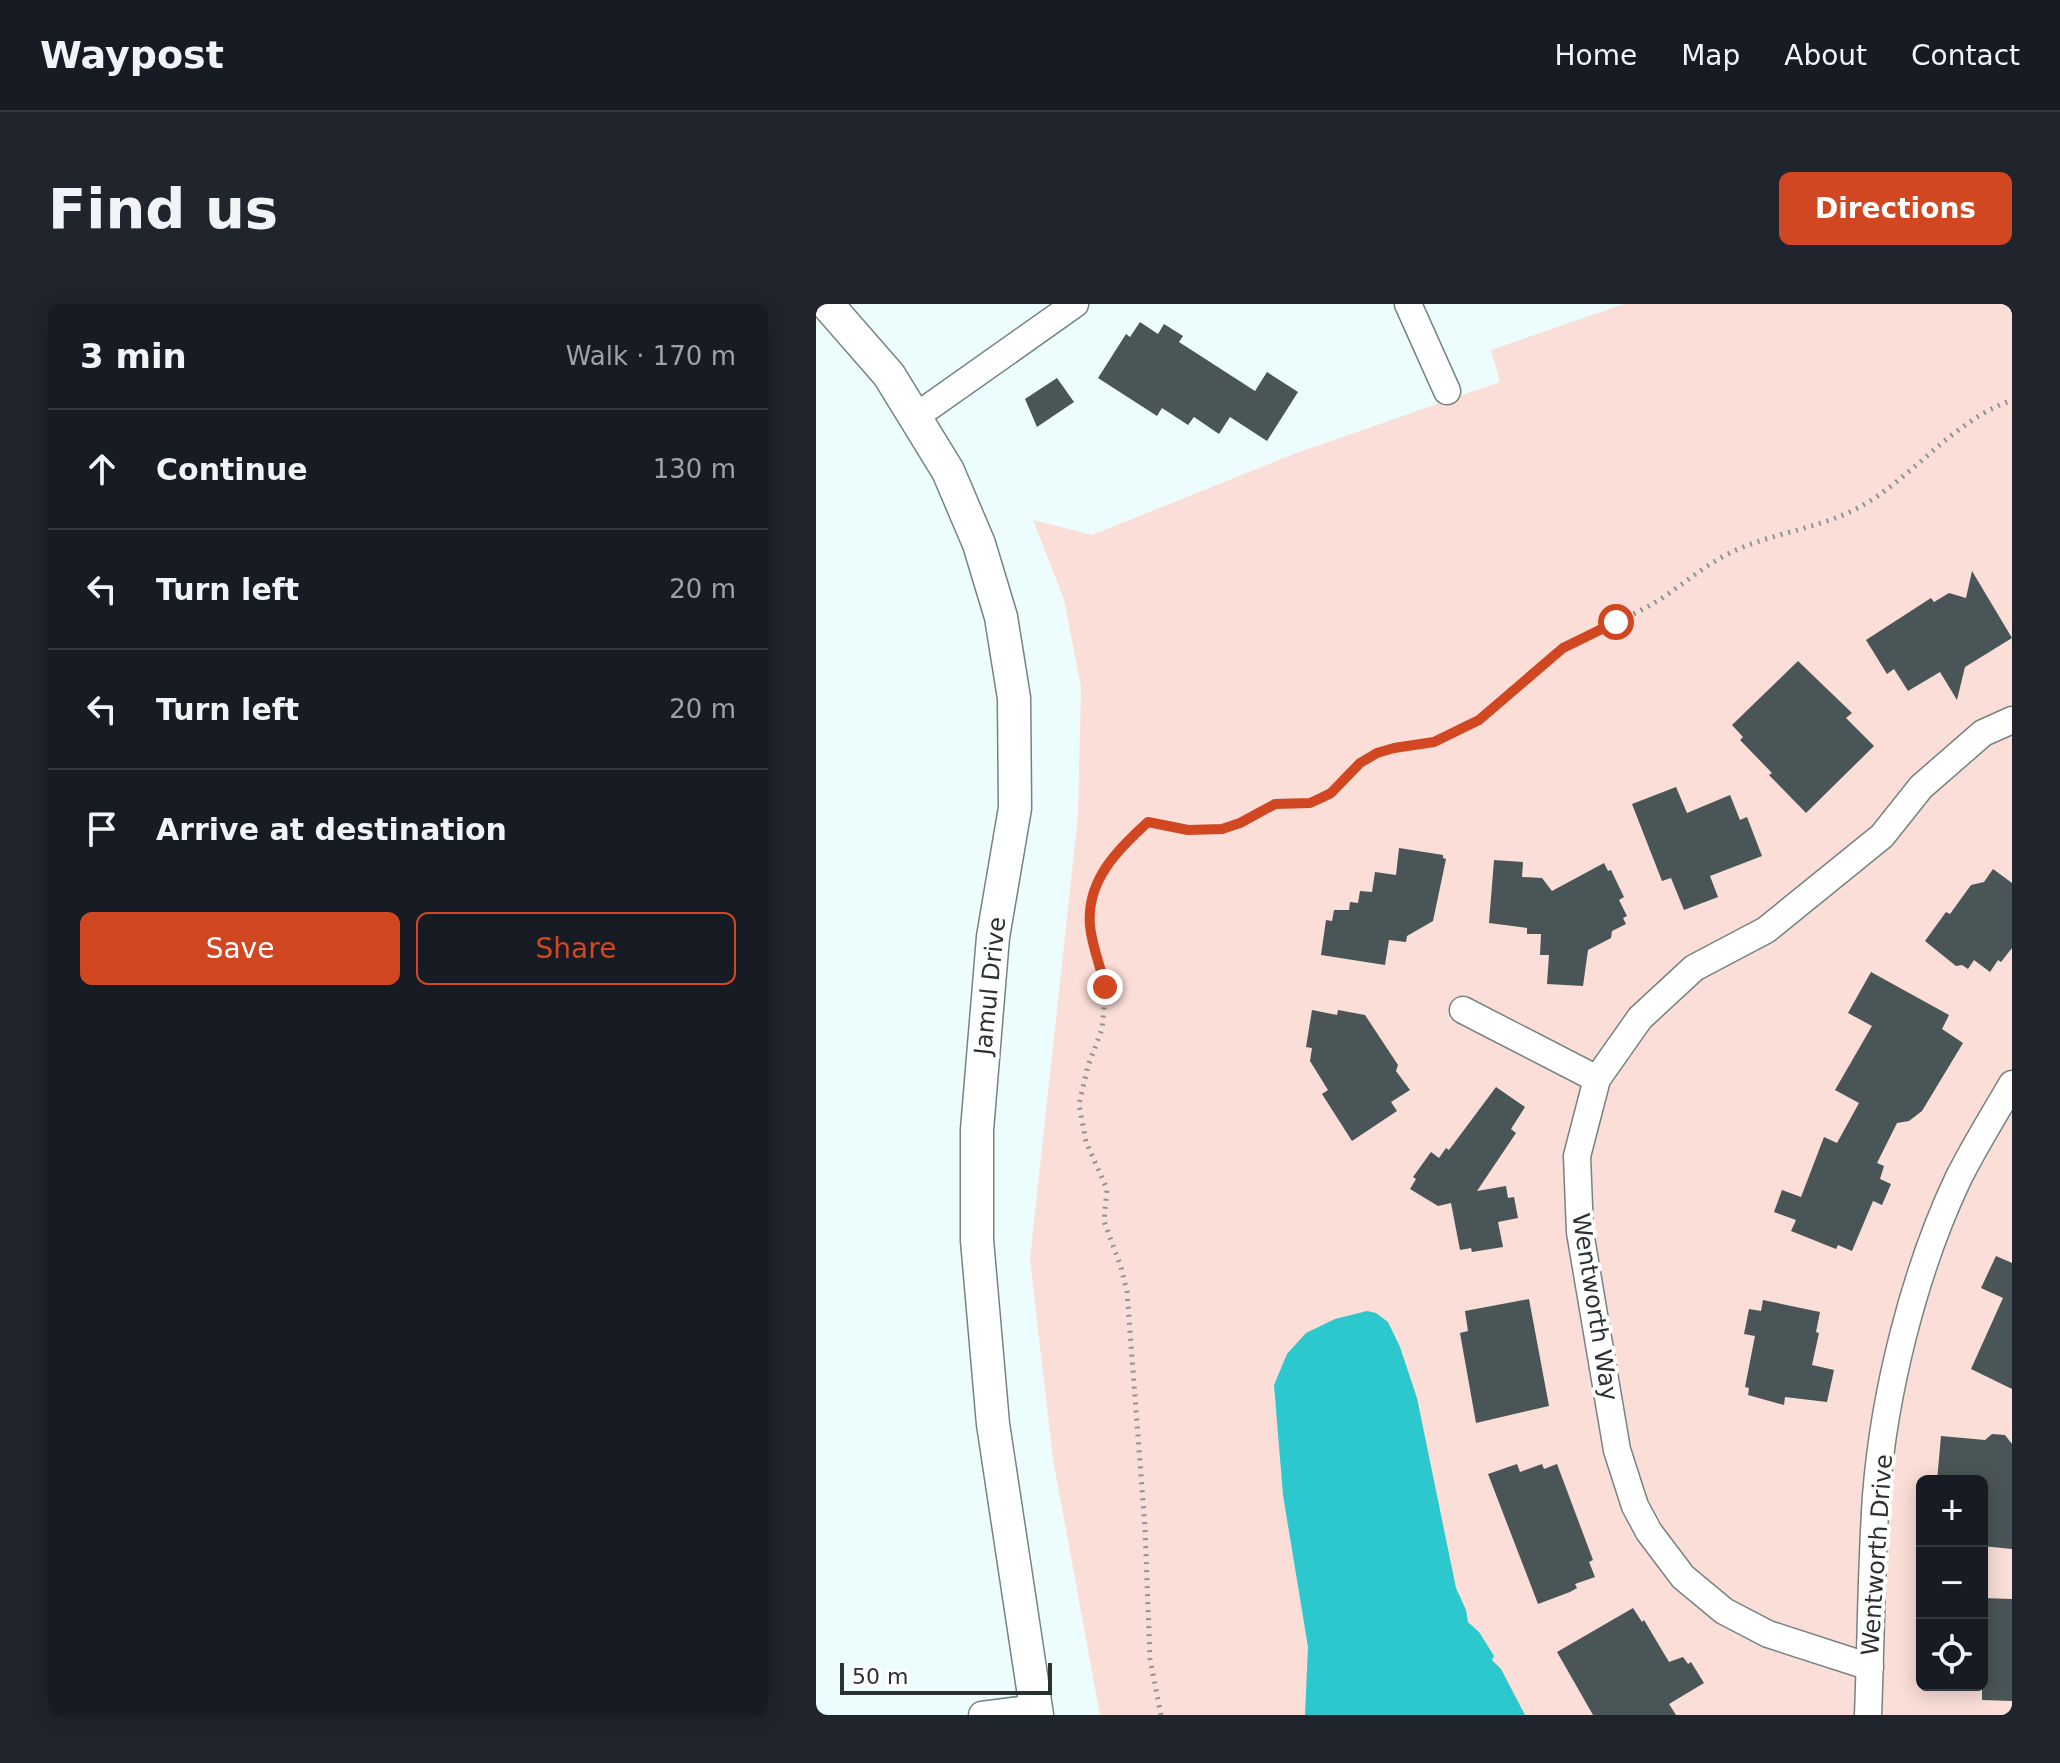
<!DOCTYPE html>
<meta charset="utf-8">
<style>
:root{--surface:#171b24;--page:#20242c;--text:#f1f3f6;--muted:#9ea1a6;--line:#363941;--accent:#d04722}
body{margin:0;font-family:"DejaVu Sans",sans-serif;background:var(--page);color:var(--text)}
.controls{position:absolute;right:24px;bottom:24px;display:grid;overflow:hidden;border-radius:12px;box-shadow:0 4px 20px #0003}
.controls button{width:72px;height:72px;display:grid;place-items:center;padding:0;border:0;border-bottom:2px solid var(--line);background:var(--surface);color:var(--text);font:40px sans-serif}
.scale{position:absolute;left:24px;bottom:20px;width:212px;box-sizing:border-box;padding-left:8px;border:4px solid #2b3131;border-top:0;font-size:22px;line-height:28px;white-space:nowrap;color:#2b3131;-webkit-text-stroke:6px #fff;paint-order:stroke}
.stop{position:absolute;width:24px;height:24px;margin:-18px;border:6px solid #d04722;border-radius:50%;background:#fff}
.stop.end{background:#d04722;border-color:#fff;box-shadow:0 2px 8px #0008}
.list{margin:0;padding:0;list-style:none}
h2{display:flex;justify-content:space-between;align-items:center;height:104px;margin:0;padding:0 32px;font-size:34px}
h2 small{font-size:26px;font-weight:400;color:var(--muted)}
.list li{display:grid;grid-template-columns:52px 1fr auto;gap:24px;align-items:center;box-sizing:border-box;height:120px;padding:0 32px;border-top:2px solid var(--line)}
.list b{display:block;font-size:30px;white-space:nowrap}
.list em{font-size:26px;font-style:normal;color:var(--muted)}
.actions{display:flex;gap:16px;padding:24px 32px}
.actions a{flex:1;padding:18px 0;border:2px solid var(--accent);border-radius:12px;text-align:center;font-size:28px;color:var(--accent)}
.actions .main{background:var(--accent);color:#fff}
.icon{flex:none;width:44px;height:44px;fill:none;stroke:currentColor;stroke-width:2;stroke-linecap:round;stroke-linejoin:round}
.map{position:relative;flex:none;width:1196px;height:1411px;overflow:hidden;border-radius:12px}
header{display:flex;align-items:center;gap:48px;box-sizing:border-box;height:112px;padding:0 40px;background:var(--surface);border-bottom:2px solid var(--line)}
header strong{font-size:38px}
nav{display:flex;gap:44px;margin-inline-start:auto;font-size:28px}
.intro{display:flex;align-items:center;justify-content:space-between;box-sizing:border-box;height:192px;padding:0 48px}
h1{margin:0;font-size:56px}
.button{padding:20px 36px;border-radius:12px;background:var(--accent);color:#fff;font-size:28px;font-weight:700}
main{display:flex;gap:48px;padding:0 48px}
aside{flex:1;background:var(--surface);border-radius:12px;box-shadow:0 4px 20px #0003}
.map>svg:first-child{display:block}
.green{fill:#faded7;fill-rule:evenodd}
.water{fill:#2dc8cd}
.building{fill:#495556}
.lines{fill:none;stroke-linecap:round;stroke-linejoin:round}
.minor-casing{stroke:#768383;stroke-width:29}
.tertiary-casing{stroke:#768383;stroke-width:35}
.path{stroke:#8a9595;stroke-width:5;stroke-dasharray:2 6;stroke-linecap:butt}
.minor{stroke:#fff;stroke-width:26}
.tertiary{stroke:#fff;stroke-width:32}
.route{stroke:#d04722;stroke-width:10}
.labels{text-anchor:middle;stroke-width:8;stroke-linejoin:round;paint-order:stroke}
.street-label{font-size:24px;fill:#2b3131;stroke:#fff}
</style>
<header>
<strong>Waypost</strong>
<nav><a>Home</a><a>Map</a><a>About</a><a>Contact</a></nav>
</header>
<div class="intro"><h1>Find us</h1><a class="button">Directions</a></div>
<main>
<aside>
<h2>3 min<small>Walk · 170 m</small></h2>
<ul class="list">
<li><svg class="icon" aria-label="ahead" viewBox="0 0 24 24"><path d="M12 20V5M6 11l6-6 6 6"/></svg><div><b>Continue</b></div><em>130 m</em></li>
<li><svg class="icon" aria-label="left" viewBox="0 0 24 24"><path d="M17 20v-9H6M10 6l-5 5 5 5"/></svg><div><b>Turn left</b></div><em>20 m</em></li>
<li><svg class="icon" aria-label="left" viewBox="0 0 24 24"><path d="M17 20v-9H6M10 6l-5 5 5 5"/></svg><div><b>Turn left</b></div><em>20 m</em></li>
<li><svg class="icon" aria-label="arrive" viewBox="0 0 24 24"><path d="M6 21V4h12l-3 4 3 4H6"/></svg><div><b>Arrive at destination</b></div></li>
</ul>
<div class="actions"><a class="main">Save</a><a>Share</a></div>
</aside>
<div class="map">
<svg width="1196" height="1411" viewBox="0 0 1196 1411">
<rect width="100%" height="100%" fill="#edfcfc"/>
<path class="green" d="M 808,0 L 1196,0 L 1196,1411 L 284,1411 L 237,1155 L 214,955 L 262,512 L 265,383 L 248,295 L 217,216 L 276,231 L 478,150 L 684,78 L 675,46 ZM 1106,1177 L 1166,1177 L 1166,1381 L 1106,1381 Z"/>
<path class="water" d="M 551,1007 L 560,1009 L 572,1018 L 584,1043 L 601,1094 L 640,1284 L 650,1306 L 652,1318 L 663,1328 L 678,1352 L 676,1356 L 685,1365 L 709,1411 L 489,1411 L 492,1343 L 467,1191 L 458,1081 L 471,1050 L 490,1029 L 519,1015 Z"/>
<g class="building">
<path d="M 324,18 L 342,30 L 348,20 L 367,32 L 363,38 L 439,87 L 451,68 L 482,88 L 451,137 L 414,113 L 403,130 L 378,113 L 372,121 L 346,104 L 341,112 L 282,74 L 310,30 L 314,33 Z"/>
<path d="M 241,74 L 258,98 L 221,123 L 209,95 Z"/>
<path d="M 1156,267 L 1196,334 L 1149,363 L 1141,396 L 1124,368 L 1092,387 L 1078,365 L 1071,370 L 1050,336 L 1115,294 L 1118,298 L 1133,289 L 1150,294 Z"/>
<path d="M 982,357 L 1036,409 L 1030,414 L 1058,442 L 990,509 L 953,471 L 956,469 L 924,436 L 927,433 L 916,421 Z"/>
<path d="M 860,483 L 871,509 L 914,491 L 924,516 L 931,513 L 946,552 L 894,572 L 902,593 L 868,606 L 855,574 L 846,577 L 816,500 Z"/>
<path d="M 583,544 L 627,551 L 627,554 L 630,555 L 617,617 L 591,632 L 590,638 L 573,636 L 569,661 L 505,651 L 510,616 L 516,617 L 518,606 L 533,606 L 534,598 L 542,599 L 544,587 L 556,588 L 559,568 L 580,571 Z"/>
<path d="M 678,556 L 707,558 L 706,573 L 726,574 L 736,587 L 788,559 L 792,567 L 795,566 L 808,593 L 803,596 L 811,612 L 807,614 L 810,620 L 796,627 L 795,634 L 772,646 L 767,682 L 731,680 L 733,651 L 724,651 L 725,630 L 711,630 L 711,624 L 673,619 Z"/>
<path d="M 1177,565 L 1196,579 L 1196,644 L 1185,658 L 1182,656 L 1174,668 L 1158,656 L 1152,665 L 1146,661 L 1140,662 L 1109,637 L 1130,608 L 1134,610 L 1155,581 L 1168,578 Z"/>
<path d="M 1055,668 L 1133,711 L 1126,725 L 1147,739 L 1106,807 L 1093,817 L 1081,819 L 1061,859 L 1068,862 L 1064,875 L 1075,880 L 1066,901 L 1057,897 L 1036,947 L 1022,941 L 1020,945 L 975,927 L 980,916 L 958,908 L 966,886 L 985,893 L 1008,833 L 1021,839 L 1043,799 L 1019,786 L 1056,722 L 1032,709 Z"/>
<path d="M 496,706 L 521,711 L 522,706 L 549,711 L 582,761 L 580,767 L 594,786 L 575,798 L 581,807 L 536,837 L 506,790 L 512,786 L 494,757 L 496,744 L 490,743 Z"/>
<path d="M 680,783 L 709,803 L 695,825 L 700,829 L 661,887 L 690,882 L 692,894 L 698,893 L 702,914 L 682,918 L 687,943 L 656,948 L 655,944 L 644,946 L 635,899 L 622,902 L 594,885 L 600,875 L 597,873 L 615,848 L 623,854 L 630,844 L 633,846 Z"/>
<path d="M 1180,952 L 1196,959 L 1196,1085 L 1155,1065 L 1187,994 L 1165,984 Z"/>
<path d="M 713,995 L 733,1102 L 660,1119 L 644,1029 L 652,1027 L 649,1007 Z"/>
<path d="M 947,996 L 1004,1008 L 1000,1028 L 1003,1029 L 996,1061 L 1018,1066 L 1011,1098 L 969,1093 L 968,1101 L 932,1091 L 933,1084 L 929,1083 L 939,1032 L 928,1030 L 933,1005 L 945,1007 Z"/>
<path d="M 1176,1130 L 1189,1131 L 1196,1140 L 1196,1245 L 1166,1242 L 1166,1177 L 1121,1177 L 1125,1132 L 1169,1136 Z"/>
<path d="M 701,1160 L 704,1168 L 726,1160 L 728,1165 L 741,1160 L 777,1256 L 773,1258 L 779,1273 L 759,1280 L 761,1284 L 754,1288 L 722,1300 L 672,1170 Z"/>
<path d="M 1166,1294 L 1196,1295 L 1196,1397 L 1166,1396 Z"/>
<path d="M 817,1304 L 826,1318 L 828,1316 L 853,1358 L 867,1353 L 872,1360 L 875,1358 L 888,1379 L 853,1400 L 860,1411 L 777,1411 L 741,1348 Z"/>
</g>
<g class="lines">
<defs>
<g id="minor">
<path d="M 592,0 L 631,87"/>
<path d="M 99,113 L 259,0"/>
<path d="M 647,706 L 781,775"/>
<path d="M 1054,1363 L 952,1330 L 908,1307 L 867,1273 L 833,1228 L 819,1202 L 801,1146 L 764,928 L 761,852 L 781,775 L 824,714 L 878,664 L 950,626 L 1066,532 L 1105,483 L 1167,429 L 1196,416"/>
<path d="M 166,1411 L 219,1404"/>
<path d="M 1052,1411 C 1055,1338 1055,1265 1060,1192 C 1068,1089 1098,968 1142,875 C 1158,843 1178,811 1196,780"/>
</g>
<path id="tertiary" d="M 11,0 L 73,71 L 132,167 L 163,240 L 185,313 L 198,394 L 199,504 L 177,633 L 161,826 L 161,936 L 177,1120 L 221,1411"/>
</defs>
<use href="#minor" class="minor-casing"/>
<use href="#tertiary" class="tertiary-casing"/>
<path class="path" d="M 345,1411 L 334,1355 L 329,1224 L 311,988 L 305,963 L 288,917 L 291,885 L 270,838 L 263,800 L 272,762 L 286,725 L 288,703 L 289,683 L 274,622 L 275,600 L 280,580 L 291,560 L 332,518 C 363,525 395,533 426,518 C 437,513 447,505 458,501 C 477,493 498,503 516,489 C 532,475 541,458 561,449 C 580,441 601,443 620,437 C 631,434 642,428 653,422 C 685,405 707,374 736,352 C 769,328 808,318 843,296 C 865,282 884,265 908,252 C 954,227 1009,226 1054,197 C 1104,165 1138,117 1196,96"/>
<use href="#minor" class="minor"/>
<use href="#tertiary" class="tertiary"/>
</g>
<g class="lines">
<path class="route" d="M 289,683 C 285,663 276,643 274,622 C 270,577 301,546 332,518 L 372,526 L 406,525 L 424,519 L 459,500 L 494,499 L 505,494 L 515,489 L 544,459 L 561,449 L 578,444 L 618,438 L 663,416 L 747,344 L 800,318"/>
</g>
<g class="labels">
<g class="street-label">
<text transform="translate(174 682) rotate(-84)" y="8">Jamul Drive</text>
<text transform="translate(779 1003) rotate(81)" y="8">Wentworth Way</text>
<text transform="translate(1061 1251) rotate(-86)" y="8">Wentworth Drive</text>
</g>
</g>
</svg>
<div class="controls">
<button>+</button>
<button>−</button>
<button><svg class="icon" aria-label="locate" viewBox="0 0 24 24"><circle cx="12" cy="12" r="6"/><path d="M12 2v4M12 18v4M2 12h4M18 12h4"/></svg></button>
</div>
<div class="scale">50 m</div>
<div class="stop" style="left:800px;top:318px"></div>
<div class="stop end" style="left:289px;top:683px"></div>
</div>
</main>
